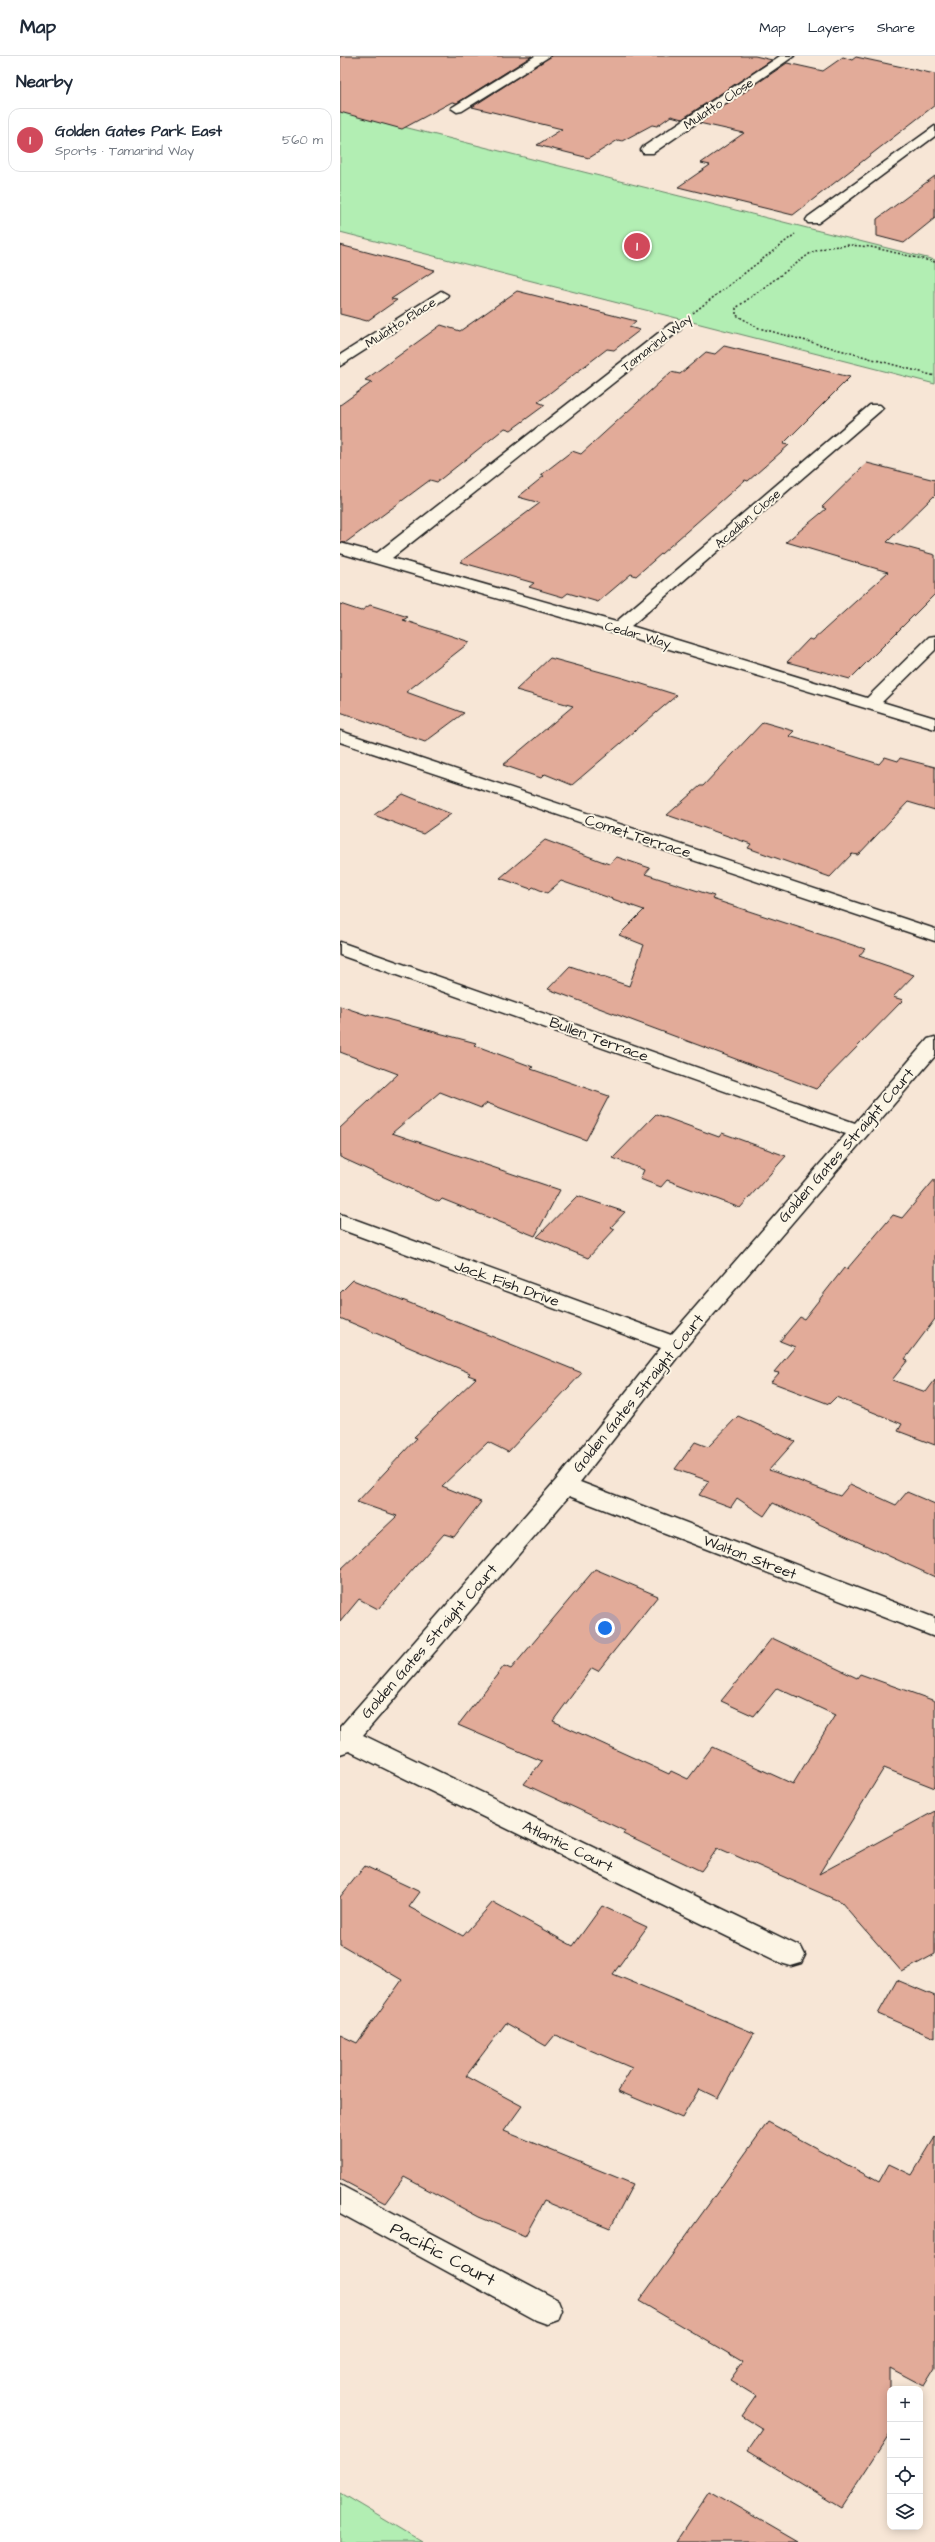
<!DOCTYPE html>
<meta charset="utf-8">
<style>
:root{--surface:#fff;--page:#f2f2f3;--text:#1f2937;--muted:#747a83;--line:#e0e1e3;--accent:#d1495b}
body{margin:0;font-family:"Architects Daughter",sans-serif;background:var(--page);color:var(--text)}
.controls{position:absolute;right:12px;bottom:12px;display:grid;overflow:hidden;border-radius:8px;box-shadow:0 2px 10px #0003}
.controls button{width:36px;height:36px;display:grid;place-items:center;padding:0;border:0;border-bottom:1px solid var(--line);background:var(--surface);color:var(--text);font:20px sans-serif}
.you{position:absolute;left:265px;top:1572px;width:14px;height:14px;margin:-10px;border:3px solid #fff;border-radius:50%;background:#1a73e8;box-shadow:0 0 0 6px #1a73e833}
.badge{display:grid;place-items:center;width:26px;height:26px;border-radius:50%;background:var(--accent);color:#fff;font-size:13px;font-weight:700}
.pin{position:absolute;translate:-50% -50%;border:2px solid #fff;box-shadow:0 1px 4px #0006}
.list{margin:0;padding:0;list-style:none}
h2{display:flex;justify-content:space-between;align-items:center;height:52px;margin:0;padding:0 16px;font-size:17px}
h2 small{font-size:13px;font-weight:400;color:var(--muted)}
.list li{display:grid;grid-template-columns:26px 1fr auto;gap:12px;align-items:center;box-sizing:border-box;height:64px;margin:0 8px 8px;padding:0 8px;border:1px solid var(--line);border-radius:12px}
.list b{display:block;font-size:15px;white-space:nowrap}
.list p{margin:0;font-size:13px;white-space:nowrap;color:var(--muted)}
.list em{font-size:13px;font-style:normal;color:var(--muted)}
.icon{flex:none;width:22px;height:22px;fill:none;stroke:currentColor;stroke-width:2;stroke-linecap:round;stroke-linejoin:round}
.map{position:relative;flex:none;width:595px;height:2486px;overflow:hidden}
header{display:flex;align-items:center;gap:24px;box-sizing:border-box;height:56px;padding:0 20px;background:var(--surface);border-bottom:1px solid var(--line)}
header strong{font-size:19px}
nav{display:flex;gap:22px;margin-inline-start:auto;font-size:14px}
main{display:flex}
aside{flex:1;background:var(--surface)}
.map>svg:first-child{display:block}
.green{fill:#b2eeb3;stroke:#678568}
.building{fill:#e2ab99;stroke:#1c1c1c}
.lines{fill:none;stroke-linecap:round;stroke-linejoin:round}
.minor-casing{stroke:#1c1c1c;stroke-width:3}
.path{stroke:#1c1c1c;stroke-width:1.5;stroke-dasharray:2 2;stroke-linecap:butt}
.minor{fill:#fcf5e5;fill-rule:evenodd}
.labels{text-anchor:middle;stroke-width:4;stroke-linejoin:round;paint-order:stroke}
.far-street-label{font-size:13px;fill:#1c1c1c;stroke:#fcf5e5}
.street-label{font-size:15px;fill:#1c1c1c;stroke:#fcf5e5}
.near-street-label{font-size:18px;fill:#1c1c1c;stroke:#fcf5e5}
</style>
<header>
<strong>Map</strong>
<nav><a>Map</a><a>Layers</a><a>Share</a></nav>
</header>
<main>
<aside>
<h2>Nearby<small></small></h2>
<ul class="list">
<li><span class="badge">1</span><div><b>Golden Gates Park East</b><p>Sports · Tamarind Way</p></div><em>560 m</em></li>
</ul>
</aside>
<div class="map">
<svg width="595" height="2486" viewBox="0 0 595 2486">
<rect width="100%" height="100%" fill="#f7e6d6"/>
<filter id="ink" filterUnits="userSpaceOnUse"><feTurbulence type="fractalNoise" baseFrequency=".025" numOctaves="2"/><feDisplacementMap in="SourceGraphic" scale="8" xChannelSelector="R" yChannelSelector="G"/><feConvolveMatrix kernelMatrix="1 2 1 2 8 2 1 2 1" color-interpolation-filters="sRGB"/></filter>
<g filter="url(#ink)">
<g class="green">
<path d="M 0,55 L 595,204 L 595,328 L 0,176 Z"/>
<path d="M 0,2437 L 82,2486 L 0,2486 Z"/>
</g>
<g class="building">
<path d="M 0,0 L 192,0 L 117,47 L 112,46 L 62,73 L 0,56 Z"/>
<path d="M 211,0 L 415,0 L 432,4 L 342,63 L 331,60 L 317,70 L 312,69 L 282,85 L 278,84 L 249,102 L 197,89 L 222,73 L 132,51 Z"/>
<path d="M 503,1 L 512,4 L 516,1 L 595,18 L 595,49 L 453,159 L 338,131 L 370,109 L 361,107 L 404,77 L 359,67 L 447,7 L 483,15 Z"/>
<path d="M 595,120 L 595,162 L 564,187 L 537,180 L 537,163 Z"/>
<path d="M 0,189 L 95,214 L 51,243 L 57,244 L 27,265 L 0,258 Z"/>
<path d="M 177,235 L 296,265 L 289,271 L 300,274 L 274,294 L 267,293 L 198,346 L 205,349 L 171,374 L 165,372 L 97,426 L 90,424 L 5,487 L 0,486 L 0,349 L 32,326 L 25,324 L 101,269 L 120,275 Z"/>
<path d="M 384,290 L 510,321 L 443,388 L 449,389 L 408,425 L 405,424 L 296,520 L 291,518 L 258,546 L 228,537 L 223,541 L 189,531 L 194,527 L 120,506 L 200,447 L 178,441 L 204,420 L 201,419 L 232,395 L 241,398 L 331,316 L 340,318 L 366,296 L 375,298 Z"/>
<path d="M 527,407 L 595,424 L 595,439 L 547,486 L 595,499 L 595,538 L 510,623 L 447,606 L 469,583 L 473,584 L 548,516 L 446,486 L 486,453 L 482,451 Z"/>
<path d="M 0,548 L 21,555 L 30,549 L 68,561 L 63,564 L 130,586 L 66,636 L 124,657 L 85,686 L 0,656 Z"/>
<path d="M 210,602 L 283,622 L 337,639 L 232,729 L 205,718 L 201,722 L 163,709 L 233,650 L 176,634 Z"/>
<path d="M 423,666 L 454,675 L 449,680 L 539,708 L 545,701 L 558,705 L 560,702 L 595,711 L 595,754 L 568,746 L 518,799 L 512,798 L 490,821 L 408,792 L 411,788 L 327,759 L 360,730 L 363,730 Z"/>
<path d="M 63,738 L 111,758 L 83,778 L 34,759 Z"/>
<path d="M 205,784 L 269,808 L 277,801 L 310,812 L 305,818 L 374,840 L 372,843 L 525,893 L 519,900 L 574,919 L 553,941 L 563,944 L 476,1033 L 208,933 L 230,910 L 289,930 L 304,889 L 279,879 L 304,854 L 221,825 L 207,837 L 193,831 L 191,833 L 160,822 Z"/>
<path d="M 0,950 L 27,959 L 28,958 L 136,987 L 134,989 L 193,1011 L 191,1013 L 269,1040 L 246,1084 L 147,1047 L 141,1052 L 100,1036 L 52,1077 L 220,1134 L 195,1180 L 102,1143 L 99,1146 L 0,1101 L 0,1072 L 58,1018 L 0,996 Z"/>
<path d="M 316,1058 L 379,1081 L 382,1077 L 446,1100 L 400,1152 L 327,1124 L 321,1131 L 300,1123 L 304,1114 L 273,1102 Z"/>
<path d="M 595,1123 L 595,1263 L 565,1303 L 568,1304 L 552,1324 L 586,1336 L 595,1324 L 595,1389 L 558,1375 L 562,1368 L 496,1341 L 489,1348 L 431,1326 L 439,1317 L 434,1316 L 455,1291 L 440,1285 L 460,1261 L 464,1263 L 504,1212 L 507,1213 L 553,1159 L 562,1162 Z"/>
<path d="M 237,1140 L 285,1156 L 271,1171 L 275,1173 L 248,1202 L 197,1181 Z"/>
<path d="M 13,1224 L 242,1317 L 168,1396 L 148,1386 L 102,1430 L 141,1446 L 114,1481 L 104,1478 L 38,1553 L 19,1543 L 0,1566 L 0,1514 L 57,1460 L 17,1446 L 77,1382 L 74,1381 L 136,1322 L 128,1319 L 130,1317 L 0,1262 L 0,1237 Z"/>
<path d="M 398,1360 L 455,1385 L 429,1414 L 500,1440 L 510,1428 L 556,1449 L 567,1436 L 595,1448 L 595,1521 L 433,1447 L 424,1460 L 397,1442 L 391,1451 L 359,1439 L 369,1425 L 335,1413 L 355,1386 L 368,1391 Z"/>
<path d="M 255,1513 L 318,1540 L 258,1615 L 252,1612 L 213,1665 L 329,1718 L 331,1715 L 348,1723 L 372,1691 L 453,1728 L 495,1659 L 437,1632 L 414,1660 L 381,1645 L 432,1582 L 517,1622 L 520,1618 L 595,1645 L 595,1732 L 544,1712 L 479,1818 L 595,1755 L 595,1898 L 562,1916 L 501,1846 L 378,1792 L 361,1815 L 283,1778 L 285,1775 L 184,1728 L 202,1705 L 118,1669 L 164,1610 L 171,1613 Z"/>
<path d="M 25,1810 L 80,1836 L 69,1851 L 123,1880 L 153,1846 L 233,1890 L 262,1850 L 307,1871 L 273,1918 L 414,1977 L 378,2042 L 359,2033 L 342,2062 L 278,2035 L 292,2012 L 215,1979 L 206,1990 L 166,1967 L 126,2020 L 182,2050 L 164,2075 L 293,2128 L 270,2172 L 204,2145 L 185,2180 L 139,2161 L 64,2121 L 45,2147 L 0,2123 L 0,1979 L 17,1987 L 62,1924 L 0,1888 L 0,1841 Z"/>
<path d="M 557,1924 L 595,1940 L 595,1982 L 538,1958 Z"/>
<path d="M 428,2066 L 539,2126 L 549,2108 L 572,2119 L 595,2081 L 595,2312 L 584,2330 L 550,2312 L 550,2377 L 501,2452 L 408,2395 L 423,2373 L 402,2360 L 416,2340 L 390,2324 L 403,2306 L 299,2245 Z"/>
<path d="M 370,2435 L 458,2486 L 336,2486 Z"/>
</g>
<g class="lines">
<defs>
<g id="minor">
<path d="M 195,0 L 210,0 L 122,55 L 117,56 L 111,52 Z"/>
<path d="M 440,0 L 454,0 L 313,97 L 303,97 L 301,94 L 303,91 Z"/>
<path d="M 595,70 L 595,80 L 478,167 L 468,167 L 466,164 L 468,161 Z"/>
<path d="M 101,235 L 108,239 L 106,242 L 0,310 L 0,299 Z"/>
<path d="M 335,267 L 342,271 L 340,274 L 52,502 L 276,566 L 530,349 L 540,349 L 543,352 L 540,355 L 291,570 L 527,642 L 589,581 L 595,580 L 595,594 L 542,646 L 595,662 L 595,673 L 273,576 L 0,497 L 0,487 L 37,497 L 330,268 Z"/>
<path d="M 0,675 L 595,873 L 595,885 L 0,686 Z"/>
<path d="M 0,886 L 515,1067 L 588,983 L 595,981 L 595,1000 L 343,1294 L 240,1426 L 595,1562 L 595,1581 L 229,1440 L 23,1679 L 461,1891 L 465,1899 L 461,1907 L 451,1910 L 441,1907 L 9,1695 L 0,1698 L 0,1671 L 217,1423 L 321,1292 L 0,1173 L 0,1158 L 331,1279 L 506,1078 L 0,899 Z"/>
<path d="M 0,2129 L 218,2244 L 222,2254 L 218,2264 L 207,2268 L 196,2264 L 0,2157 Z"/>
</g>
</defs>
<use href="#minor" class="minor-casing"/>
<g class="path">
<path d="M 595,206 L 531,191 L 510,189 L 489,191 L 472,196 L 396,252 L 396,259 L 419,272 L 595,320"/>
<path d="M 353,257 L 455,178"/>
</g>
<use href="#minor" class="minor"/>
</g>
</g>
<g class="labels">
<g class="far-street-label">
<text transform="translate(378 47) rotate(-34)" y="5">Mulatto Close</text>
<text transform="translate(60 266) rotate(-33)" y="5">Mulatto Place</text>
<text transform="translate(316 286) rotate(-38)" y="5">Tamarind Way</text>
<text transform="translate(407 462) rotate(-41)" y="5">Acadian Close</text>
<text transform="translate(298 578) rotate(16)" y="5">Cedar Way</text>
</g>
<g class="street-label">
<text transform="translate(298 780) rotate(18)" y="5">Comet Terrace</text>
<text transform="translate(259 983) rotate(20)" y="5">Bullen Terrace</text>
<text transform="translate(506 1089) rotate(-49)" y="5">Golden Gates Straight Court</text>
<text transform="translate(167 1227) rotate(20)" y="5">Jack Fish Drive</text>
<text transform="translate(298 1337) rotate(-51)" y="5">Golden Gates Straight Court</text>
<text transform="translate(410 1501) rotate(21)" y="5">Walton Street</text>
<text transform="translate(89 1585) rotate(-49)" y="5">Golden Gates Straight Court</text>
<text transform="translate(228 1790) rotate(26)" y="5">Atlantic Court</text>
</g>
<g class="near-street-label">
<text transform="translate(103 2198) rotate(28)" y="6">Pacific Court</text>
</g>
</g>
</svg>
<div class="controls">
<button>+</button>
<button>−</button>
<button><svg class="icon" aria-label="locate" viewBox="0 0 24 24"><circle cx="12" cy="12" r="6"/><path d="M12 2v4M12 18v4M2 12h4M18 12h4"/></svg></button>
<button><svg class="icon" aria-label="layers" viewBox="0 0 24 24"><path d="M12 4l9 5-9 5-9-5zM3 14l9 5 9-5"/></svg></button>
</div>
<div class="you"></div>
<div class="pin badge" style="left:297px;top:190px">1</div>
</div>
</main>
